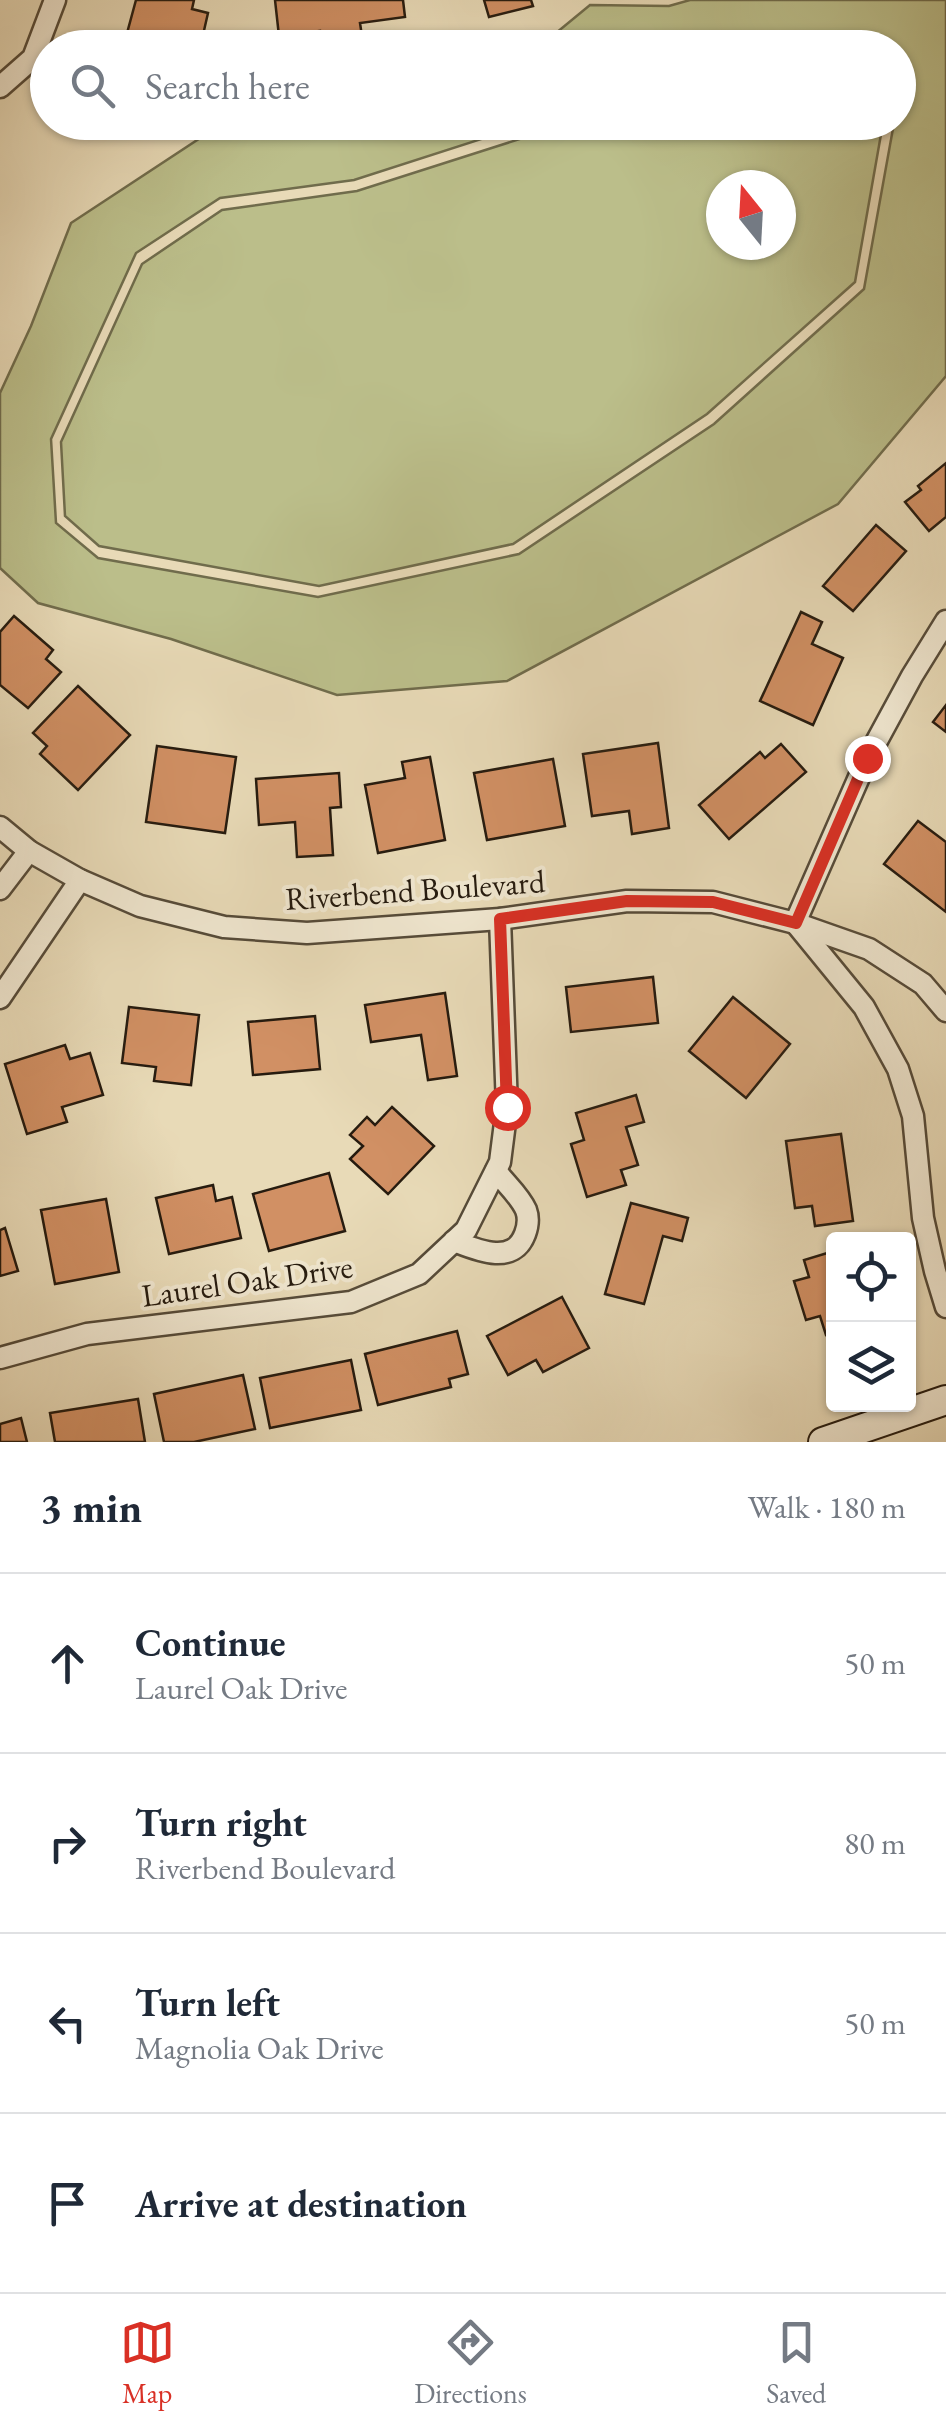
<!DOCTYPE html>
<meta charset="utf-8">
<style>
:root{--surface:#fff;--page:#f6f6f7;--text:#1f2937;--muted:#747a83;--line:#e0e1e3;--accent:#d93025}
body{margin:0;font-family:"EB Garamond",serif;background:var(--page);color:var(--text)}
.controls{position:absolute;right:30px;bottom:30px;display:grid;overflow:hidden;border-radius:10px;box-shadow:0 2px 8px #0004}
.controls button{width:90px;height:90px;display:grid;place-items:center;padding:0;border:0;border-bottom:2px solid var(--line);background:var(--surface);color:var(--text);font:50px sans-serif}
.compass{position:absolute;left:706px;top:170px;width:90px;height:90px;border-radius:50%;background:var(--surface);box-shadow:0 2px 8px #0004;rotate:342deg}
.stop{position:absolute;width:30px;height:30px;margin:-22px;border:8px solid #d93025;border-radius:50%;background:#fff}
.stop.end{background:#d93025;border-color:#fff;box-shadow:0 2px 10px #0008}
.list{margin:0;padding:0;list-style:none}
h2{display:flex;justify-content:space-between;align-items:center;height:130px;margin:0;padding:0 40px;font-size:42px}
h2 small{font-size:32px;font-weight:400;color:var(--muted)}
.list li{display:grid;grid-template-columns:65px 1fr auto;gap:30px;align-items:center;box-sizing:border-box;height:180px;padding:0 40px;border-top:2px solid var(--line)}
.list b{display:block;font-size:38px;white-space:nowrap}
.list p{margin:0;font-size:32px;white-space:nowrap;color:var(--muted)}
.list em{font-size:32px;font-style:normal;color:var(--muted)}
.icon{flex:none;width:55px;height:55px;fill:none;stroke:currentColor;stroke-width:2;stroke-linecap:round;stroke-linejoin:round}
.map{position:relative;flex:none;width:946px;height:1442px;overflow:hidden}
.search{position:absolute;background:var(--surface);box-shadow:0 2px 8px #0004;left:30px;right:30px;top:30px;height:110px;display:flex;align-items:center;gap:25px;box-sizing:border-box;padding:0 35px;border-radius:55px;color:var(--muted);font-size:38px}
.sheet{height:850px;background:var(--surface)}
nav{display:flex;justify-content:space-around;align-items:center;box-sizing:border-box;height:140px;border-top:2px solid var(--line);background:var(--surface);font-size:28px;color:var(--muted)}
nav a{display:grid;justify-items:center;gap:5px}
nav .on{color:var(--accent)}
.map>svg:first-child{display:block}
.green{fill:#bbbe8a;stroke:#706c4c;stroke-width:2.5;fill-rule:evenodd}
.building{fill:#d19064;stroke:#261b0f;stroke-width:2.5}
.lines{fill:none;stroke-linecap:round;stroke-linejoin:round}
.minor-casing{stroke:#564b39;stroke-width:25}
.secondary-casing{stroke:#261b0f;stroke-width:32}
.minor{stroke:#f0e7d0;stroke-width:20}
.secondary{stroke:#f0e7d0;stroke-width:28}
.route{stroke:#d93025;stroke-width:12}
.labels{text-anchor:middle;stroke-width:8;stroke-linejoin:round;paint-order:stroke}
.street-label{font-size:32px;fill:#261b0f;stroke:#f0e7d0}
</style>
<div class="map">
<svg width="946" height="1442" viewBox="0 0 946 1442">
<rect width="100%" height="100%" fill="#e8dab7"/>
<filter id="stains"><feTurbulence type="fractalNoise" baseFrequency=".002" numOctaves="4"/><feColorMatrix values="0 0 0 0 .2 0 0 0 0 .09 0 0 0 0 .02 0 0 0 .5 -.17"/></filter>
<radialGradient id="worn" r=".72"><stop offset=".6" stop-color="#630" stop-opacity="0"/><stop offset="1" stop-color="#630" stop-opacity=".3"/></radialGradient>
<g class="green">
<path d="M 690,0 L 946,0 L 946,376 L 838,504 L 507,681 L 337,695 L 171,639 L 38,603 L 0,568 L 0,393 L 31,326 L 71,223 L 214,129 L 241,123 L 531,123 L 354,180 L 220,198 L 136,253 L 51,439 L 56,523 L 98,558 L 318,597 L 519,554 L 714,424 L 864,289 L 894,123 L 898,122 L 898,48 L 813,47 C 795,35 788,41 769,48 L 539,47 L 590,5 L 669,6 Z"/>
<path d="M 570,123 L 883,123 L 855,282 L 707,414 L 513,544 L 319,586 L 99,546 L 65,516 L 61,442 L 142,264 L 222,210 L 357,191 ZM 721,185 L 781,185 L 781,245 L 721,245 Z"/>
</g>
<g class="building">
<path d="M 136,0 L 194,0 L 192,9 L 208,13 L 200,48 L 123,48 Z"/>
<path d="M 275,0 L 403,0 L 405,17 L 360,23 L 363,43 L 322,48 L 320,31 L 279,36 Z"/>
<path d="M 484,0 L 531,0 L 533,6 L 489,17 Z"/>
<path d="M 946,463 L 946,517 L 929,531 L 905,502 L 921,490 L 918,486 Z"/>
<path d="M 876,525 L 906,551 L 853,611 L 823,586 Z"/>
<path d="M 801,612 L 822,622 L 812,644 L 843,658 L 813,725 L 760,701 Z"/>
<path d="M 14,616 L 53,650 L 46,659 L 61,672 L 28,708 L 0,685 L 0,632 Z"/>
<path d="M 78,686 L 130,735 L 78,790 L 40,754 L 47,746 L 33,733 Z"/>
<path d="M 946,705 L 946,732 L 933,722 Z"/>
<path d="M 658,743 L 669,828 L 632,834 L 629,811 L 592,816 L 583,754 Z"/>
<path d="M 781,744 L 806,772 L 729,839 L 699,805 L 760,752 L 765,758 Z"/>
<path d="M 157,746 L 236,757 L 225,833 L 146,822 Z"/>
<path d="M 430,757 L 445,840 L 378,853 L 365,785 L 405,778 L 402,762 Z"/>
<path d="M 553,759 L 565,826 L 487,840 L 474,773 Z"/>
<path d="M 339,773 L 341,807 L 330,808 L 333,855 L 297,857 L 295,822 L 259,825 L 256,779 Z"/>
<path d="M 918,821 L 946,842 L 946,912 L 884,864 Z"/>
<path d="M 653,977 L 658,1023 L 571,1032 L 566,987 Z"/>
<path d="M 445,993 L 457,1076 L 428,1080 L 421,1035 L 371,1042 L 365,1005 Z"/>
<path d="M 733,997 L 790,1044 L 746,1098 L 689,1051 Z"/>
<path d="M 129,1007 L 199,1015 L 191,1085 L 154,1081 L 156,1067 L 122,1063 Z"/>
<path d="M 315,1016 L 320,1069 L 253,1075 L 248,1022 Z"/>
<path d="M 65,1045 L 70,1059 L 90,1053 L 103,1095 L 62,1107 L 67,1122 L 27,1134 L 5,1064 Z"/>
<path d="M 636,1095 L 644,1122 L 626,1127 L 638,1165 L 621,1170 L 626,1185 L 587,1197 L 571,1144 L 584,1140 L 576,1113 Z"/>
<path d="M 392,1107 L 434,1146 L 388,1194 L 350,1159 L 363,1146 L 350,1135 L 367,1117 L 375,1125 Z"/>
<path d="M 841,1134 L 853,1221 L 815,1226 L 812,1206 L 795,1208 L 786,1141 Z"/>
<path d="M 329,1173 L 345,1231 L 269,1251 L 253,1194 Z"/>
<path d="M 213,1185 L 216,1201 L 232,1197 L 241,1238 L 169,1254 L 156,1198 Z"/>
<path d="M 106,1199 L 119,1272 L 55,1284 L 41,1210 Z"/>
<path d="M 631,1203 L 688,1218 L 682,1241 L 663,1236 L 644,1304 L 605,1294 Z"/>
<path d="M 5,1228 L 18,1271 L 0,1276 L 0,1230 Z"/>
<path d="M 834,1251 L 834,1333 L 826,1335 L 820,1316 L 806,1320 L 794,1281 L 809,1277 L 804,1260 Z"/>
<path d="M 562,1297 L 589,1348 L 543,1372 L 536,1360 L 508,1375 L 487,1336 Z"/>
<path d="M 457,1331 L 468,1374 L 449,1379 L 451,1387 L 378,1405 L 365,1354 Z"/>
<path d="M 351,1360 L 361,1410 L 270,1428 L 260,1378 Z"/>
<path d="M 243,1375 L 255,1429 L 194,1442 L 164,1442 L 154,1394 Z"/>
<path d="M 138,1399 L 145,1442 L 55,1442 L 50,1413 Z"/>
<path d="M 21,1418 L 27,1442 L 0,1442 L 0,1424 Z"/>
</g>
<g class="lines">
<defs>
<g id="minor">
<path d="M 0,87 L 33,58 L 55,0"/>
<path d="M 0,827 L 29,851 L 80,880 L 140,906 L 224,927 L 307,933 L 500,919 L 627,901 L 713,902 L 795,923 L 869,949 L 923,984 L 946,1011"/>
<path d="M 0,889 L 29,851"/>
<path d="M 795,923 L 867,759 L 912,676 L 946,621"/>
<path d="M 797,925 L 864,1007 L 898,1069 L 913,1116 L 923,1218 L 935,1271 L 946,1307"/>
<path d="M 0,998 L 80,880"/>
<path d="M 454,1241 C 477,1250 513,1266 525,1234 C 528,1226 529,1218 526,1210 C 520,1196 505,1183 496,1171"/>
<path d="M 0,1358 L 87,1334 L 351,1302 L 419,1274 L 466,1230 L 500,1162 L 507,1107 L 500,919"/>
</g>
<path id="secondary" d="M 823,1442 L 946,1400"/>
</defs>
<use href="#minor" class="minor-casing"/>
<use href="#secondary" class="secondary-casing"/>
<use href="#minor" class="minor"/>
<use href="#secondary" class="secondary"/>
</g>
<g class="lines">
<path class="route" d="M 507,1107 L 500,919 L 627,901 L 713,902 L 796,923 L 867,758"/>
</g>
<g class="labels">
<g class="street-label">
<text transform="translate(415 890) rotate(-4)" y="11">Riverbend Boulevard</text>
<text transform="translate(247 1281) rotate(-8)" y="11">Laurel Oak Drive</text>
</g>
</g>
<rect width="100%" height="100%" filter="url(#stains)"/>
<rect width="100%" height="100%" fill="url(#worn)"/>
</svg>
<div class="controls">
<button><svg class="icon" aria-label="locate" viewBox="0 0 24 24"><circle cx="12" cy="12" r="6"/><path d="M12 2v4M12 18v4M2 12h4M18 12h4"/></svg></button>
<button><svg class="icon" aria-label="layers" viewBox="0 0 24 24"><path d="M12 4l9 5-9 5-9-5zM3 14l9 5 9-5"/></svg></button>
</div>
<svg class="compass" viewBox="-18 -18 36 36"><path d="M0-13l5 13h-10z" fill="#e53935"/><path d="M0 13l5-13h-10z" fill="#747a83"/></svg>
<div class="stop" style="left:507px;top:1107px"></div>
<div class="stop end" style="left:867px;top:758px"></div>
<div class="search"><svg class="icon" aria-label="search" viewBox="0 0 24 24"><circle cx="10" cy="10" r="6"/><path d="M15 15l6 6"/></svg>Search here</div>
</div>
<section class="sheet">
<h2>3 min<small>Walk · 180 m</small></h2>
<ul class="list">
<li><svg class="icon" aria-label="ahead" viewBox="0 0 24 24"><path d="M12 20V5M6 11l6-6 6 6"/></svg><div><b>Continue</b><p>Laurel Oak Drive</p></div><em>50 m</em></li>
<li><svg class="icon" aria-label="right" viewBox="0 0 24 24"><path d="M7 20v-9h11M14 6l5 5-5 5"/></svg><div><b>Turn right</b><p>Riverbend Boulevard</p></div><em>80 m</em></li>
<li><svg class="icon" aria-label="left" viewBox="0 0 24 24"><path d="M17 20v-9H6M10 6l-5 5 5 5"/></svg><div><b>Turn left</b><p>Magnolia Oak Drive</p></div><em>50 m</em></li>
<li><svg class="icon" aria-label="arrive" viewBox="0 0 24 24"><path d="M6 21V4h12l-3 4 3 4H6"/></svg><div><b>Arrive at destination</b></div></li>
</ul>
</section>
<nav>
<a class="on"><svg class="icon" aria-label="map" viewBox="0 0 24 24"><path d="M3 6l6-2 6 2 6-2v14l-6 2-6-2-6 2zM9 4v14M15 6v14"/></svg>Map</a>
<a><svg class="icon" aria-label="directions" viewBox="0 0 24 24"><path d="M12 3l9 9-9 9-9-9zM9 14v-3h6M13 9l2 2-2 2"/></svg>Directions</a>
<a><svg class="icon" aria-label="saved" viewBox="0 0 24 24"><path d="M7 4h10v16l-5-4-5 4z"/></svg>Saved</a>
</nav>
